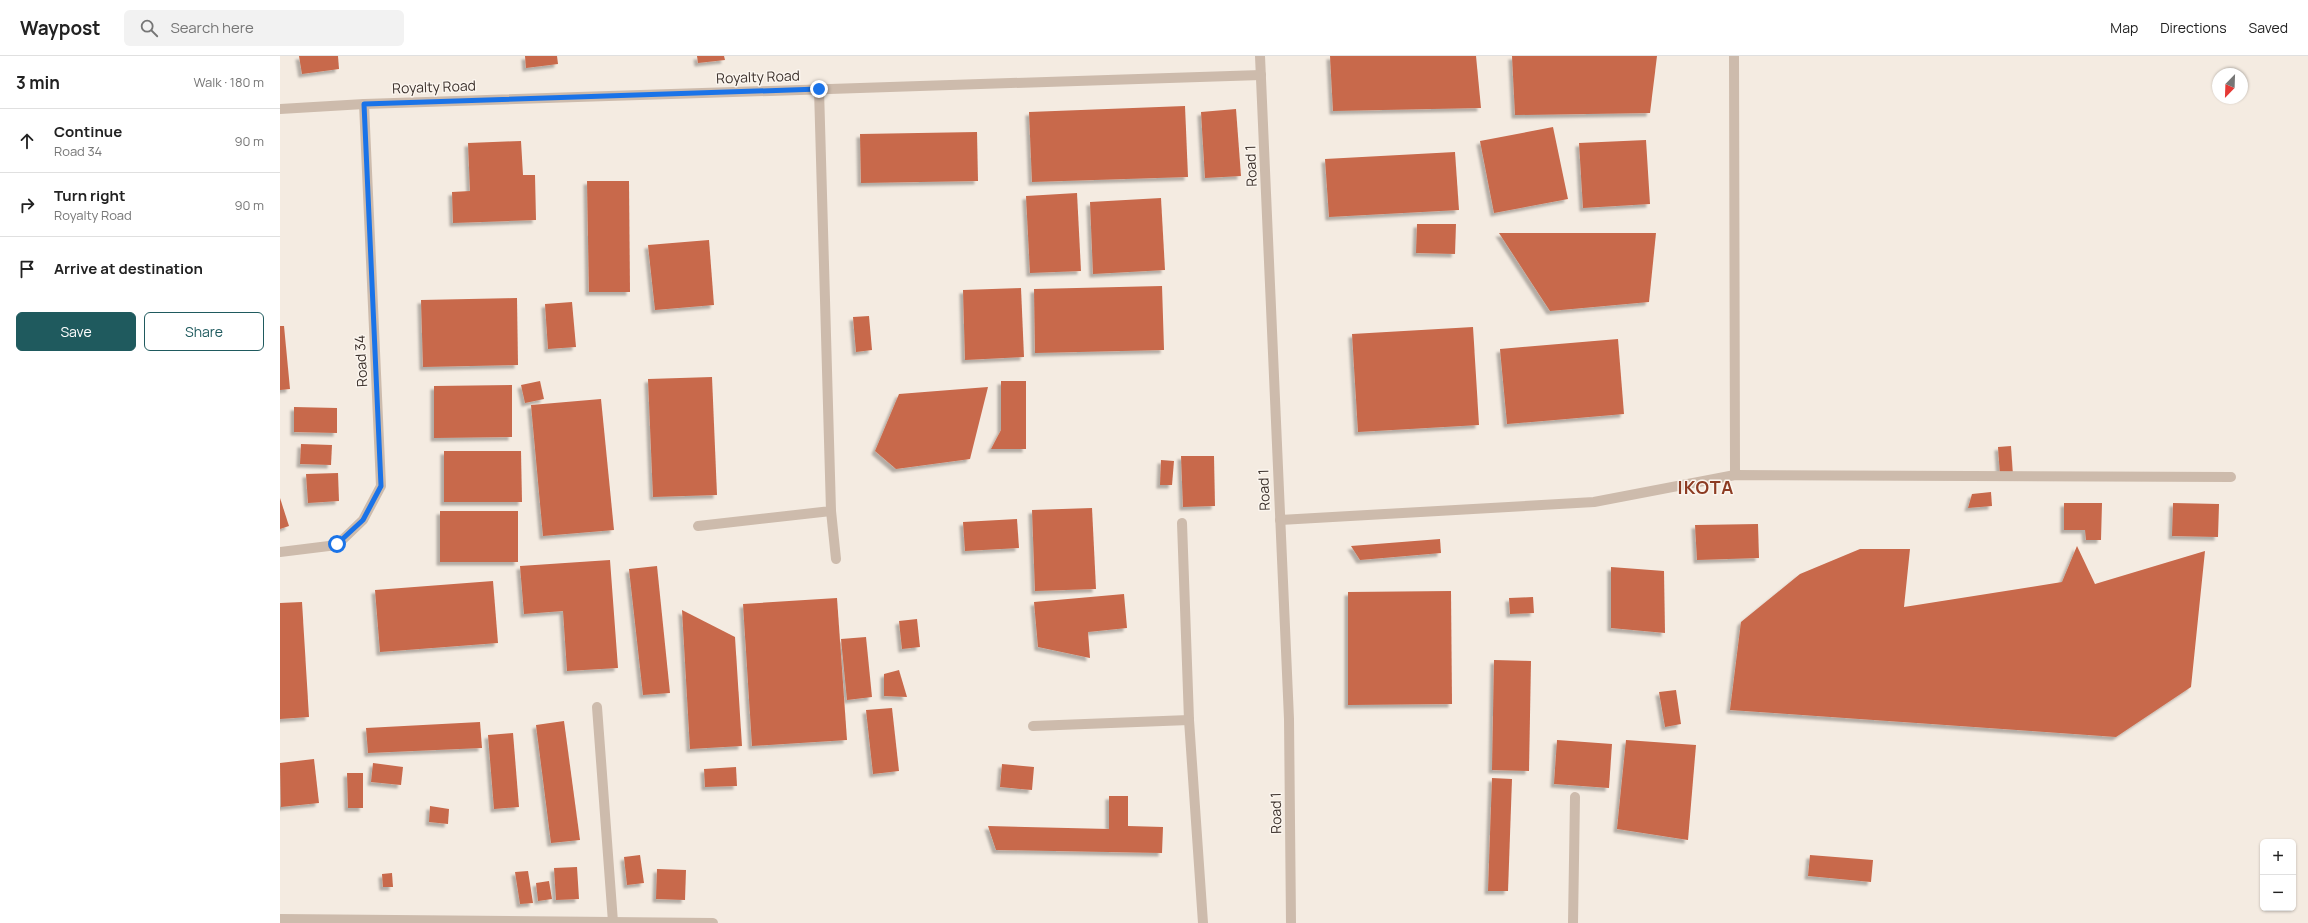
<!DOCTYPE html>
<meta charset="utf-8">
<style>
:root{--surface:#fff;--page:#f2f2f2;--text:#222;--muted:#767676;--line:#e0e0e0;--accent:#1f5a5e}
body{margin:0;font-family:Manrope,sans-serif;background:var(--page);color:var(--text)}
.controls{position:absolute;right:12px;bottom:12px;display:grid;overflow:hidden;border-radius:6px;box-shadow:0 1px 3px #0004}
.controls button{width:36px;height:36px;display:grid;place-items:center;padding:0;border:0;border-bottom:1px solid var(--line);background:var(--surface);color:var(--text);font:20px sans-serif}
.compass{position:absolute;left:1932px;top:12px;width:36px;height:36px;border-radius:50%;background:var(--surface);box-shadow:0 1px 3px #0004;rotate:203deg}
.stop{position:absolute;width:12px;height:12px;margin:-9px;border:3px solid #1a73e8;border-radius:50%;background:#fff}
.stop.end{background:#1a73e8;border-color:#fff;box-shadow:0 1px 4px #0008}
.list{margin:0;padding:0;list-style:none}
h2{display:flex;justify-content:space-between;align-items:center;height:52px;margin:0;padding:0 16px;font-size:17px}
h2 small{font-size:13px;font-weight:400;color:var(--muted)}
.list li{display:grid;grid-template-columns:26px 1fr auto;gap:12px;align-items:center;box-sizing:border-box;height:64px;padding:0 16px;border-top:1px solid var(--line)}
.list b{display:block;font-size:15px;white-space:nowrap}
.list p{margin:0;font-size:13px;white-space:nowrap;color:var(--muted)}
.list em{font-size:13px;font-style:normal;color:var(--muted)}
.actions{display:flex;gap:8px;padding:12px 16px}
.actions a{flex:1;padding:9px 0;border:1px solid var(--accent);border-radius:6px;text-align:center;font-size:14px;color:var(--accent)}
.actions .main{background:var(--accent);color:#fff}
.icon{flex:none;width:22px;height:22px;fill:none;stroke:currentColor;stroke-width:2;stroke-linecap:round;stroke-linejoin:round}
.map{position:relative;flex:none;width:2028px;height:867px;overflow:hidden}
header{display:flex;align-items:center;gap:24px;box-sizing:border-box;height:56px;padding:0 20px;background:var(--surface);border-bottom:1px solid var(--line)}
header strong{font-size:19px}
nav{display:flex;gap:22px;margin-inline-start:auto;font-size:14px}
.search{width:280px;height:36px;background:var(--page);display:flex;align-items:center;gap:10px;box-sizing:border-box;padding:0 14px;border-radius:6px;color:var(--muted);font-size:15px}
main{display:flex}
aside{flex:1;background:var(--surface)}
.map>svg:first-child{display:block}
.building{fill:#c8694b;filter:url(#shadow)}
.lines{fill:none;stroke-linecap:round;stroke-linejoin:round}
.minor{stroke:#cdbbac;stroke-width:10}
.route{stroke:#1a73e8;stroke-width:5}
.labels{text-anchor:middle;stroke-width:3;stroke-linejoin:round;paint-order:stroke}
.street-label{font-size:14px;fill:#3b302b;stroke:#fbf5ee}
.district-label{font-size:18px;font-weight:bold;letter-spacing:1px;fill:#8c3b22;stroke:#fbf5ee}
</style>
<header>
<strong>Waypost</strong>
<div class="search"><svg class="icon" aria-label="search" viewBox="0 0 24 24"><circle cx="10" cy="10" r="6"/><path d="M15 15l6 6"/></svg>Search here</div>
<nav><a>Map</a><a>Directions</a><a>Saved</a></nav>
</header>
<main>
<aside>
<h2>3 min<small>Walk · 180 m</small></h2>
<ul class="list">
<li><svg class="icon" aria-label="ahead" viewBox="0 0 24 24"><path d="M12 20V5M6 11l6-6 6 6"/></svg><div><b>Continue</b><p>Road 34</p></div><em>90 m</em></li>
<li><svg class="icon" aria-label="right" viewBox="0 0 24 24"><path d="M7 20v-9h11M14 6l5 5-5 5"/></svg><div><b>Turn right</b><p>Royalty Road</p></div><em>90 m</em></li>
<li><svg class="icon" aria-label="arrive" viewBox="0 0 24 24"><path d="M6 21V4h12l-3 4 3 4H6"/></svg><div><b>Arrive at destination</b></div></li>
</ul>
<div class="actions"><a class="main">Save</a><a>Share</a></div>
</aside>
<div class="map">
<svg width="2028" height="867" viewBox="0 0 2028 867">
<defs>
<filter id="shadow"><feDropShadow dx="-3.5" dy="3.5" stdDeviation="1" flood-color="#0004"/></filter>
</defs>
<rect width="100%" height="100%" fill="#f4ebe1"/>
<g class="building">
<path d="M 19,0 L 58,0 L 59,13 L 22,18 Z"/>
<path d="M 245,0 L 277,0 L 278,8 L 246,12 Z"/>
<path d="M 417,0 L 444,0 L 445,4 L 418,7 Z"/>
<path d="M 1050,0 L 1196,0 L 1201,52 L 1053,55 Z"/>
<path d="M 1232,0 L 1377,0 L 1370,57 L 1235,59 Z"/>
<path d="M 905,50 L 908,121 L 752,126 L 749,56 Z"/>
<path d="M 956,53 L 961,120 L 925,122 L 921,56 Z"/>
<path d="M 1273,71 L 1288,143 L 1214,157 L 1200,85 Z"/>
<path d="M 697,76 L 698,125 L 581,127 L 580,78 Z"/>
<path d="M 1366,84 L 1370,148 L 1303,152 L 1299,87 Z"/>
<path d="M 241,85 L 243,119 L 255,119 L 256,164 L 173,167 L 172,136 L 190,135 L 188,87 Z"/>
<path d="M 1175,96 L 1179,154 L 1049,161 L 1045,103 Z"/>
<path d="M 307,125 L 349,125 L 350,236 L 309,236 Z"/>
<path d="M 797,137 L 801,215 L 750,217 L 746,140 Z"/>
<path d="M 881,142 L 885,214 L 813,218 L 810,146 Z"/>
<path d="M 1137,168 L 1176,168 L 1175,198 L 1136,197 Z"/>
<path d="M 1219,177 L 1376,177 L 1369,246 L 1270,255 Z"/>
<path d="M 429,184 L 434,249 L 375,254 L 368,189 Z"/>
<path d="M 882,230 L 884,294 L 755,297 L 754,233 Z"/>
<path d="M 741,232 L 744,301 L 685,304 L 683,234 Z"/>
<path d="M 237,242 L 238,309 L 143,311 L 141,244 Z"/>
<path d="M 292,246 L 296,291 L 268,293 L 265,248 Z"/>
<path d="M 589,260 L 592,294 L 576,296 L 573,261 Z"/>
<path d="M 0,270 L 4,270 L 10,333 L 0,334 Z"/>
<path d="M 1193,271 L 1199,369 L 1078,376 L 1072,278 Z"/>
<path d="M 1338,283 L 1344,358 L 1227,368 L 1220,293 Z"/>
<path d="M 432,321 L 437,439 L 373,441 L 368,323 Z"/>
<path d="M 260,325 L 264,343 L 245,347 L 241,329 Z"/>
<path d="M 721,325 L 746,325 L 746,393 L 711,393 L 721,374 Z"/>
<path d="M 232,329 L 232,381 L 154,382 L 154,330 Z"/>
<path d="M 708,331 L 690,403 L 616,413 L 595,395 L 619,338 Z"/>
<path d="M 321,343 L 334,474 L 263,480 L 251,349 Z"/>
<path d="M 14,351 L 57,352 L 57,377 L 14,376 Z"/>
<path d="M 21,388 L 52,389 L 51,409 L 20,408 Z"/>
<path d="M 1731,390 L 1733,419 L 1720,419 L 1718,391 Z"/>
<path d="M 164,395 L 241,395 L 242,446 L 164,446 Z"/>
<path d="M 901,400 L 934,400 L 935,450 L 903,451 Z"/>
<path d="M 881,404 L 894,405 L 892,429 L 880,429 Z"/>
<path d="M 58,417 L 59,445 L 28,447 L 26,418 Z"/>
<path d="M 1711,436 L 1712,450 L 1688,452 L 1692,438 Z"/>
<path d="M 0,442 L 9,470 L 0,473 Z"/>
<path d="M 1784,447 L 1822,447 L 1821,484 L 1806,484 L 1805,474 L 1784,474 Z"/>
<path d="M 1893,447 L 1939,448 L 1938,481 L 1892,480 Z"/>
<path d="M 812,452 L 816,533 L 755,535 L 752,454 Z"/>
<rect x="160" y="455" width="78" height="51"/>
<path d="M 737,463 L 739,492 L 685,495 L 683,466 Z"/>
<path d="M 1478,468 L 1479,502 L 1417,504 L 1415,469 Z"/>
<path d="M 1160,483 L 1161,497 L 1080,504 L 1071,490 Z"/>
<path d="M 1797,490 L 1815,528 L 1925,495 L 1911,631 L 1836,681 L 1450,654 L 1461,566 L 1520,518 L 1580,493 L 1630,493 L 1624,551 L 1782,526 Z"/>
<path d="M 330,504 L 338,612 L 287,615 L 283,555 L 244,558 L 240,510 Z"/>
<path d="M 377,510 L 390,637 L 363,639 L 349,513 Z"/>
<path d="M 1331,511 L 1384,515 L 1385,577 L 1331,572 Z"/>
<path d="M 213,525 L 218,587 L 100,596 L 95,534 Z"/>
<path d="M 1171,535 L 1172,648 L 1068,649 L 1068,536 Z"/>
<path d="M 844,538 L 847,572 L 808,576 L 810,602 L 758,591 L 754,546 Z"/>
<path d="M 1253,541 L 1254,557 L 1230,558 L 1229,542 Z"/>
<path d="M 557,542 L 567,684 L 472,690 L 463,548 Z"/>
<path d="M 22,546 L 29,661 L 0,663 L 0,547 Z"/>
<path d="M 402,554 L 455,581 L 462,690 L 410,693 Z"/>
<path d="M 637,563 L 640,591 L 622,593 L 619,565 Z"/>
<path d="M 586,581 L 592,641 L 567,644 L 561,583 Z"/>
<path d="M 1214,604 L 1251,605 L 1249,715 L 1212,714 Z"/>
<path d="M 619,614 L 627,641 L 604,640 L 604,618 Z"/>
<path d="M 1396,634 L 1401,668 L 1385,671 L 1379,636 Z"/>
<path d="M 612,652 L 619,715 L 593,718 L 586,654 Z"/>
<path d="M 284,665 L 300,784 L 271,787 L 256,669 Z"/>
<path d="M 200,666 L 202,692 L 88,697 L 86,672 Z"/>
<path d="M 233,677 L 239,751 L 214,753 L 208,679 Z"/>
<path d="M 1277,684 L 1332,688 L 1329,732 L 1274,728 Z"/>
<path d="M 1346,684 L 1416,689 L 1408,784 L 1337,773 Z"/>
<path d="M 34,703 L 39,747 L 1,751 L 0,707 Z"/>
<path d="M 93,707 L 123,711 L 121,729 L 91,726 Z"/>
<path d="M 722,708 L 754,711 L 752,734 L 720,731 Z"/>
<path d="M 456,711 L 457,730 L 425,731 L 424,713 Z"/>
<path d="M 67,717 L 83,717 L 83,752 L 68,752 Z"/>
<path d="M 1212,722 L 1232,723 L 1228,835 L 1208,835 Z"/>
<path d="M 829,740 L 848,740 L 848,770 L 883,771 L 882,797 L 716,794 L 708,770 L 829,773 Z"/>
<path d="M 150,750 L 169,753 L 168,768 L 149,766 Z"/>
<path d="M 360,799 L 364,827 L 347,829 L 344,801 Z"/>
<path d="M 1530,799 L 1593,804 L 1591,826 L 1528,820 Z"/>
<path d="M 297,811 L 299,843 L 276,844 L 274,812 Z"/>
<path d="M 377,813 L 406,814 L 405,844 L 376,843 Z"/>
<path d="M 248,815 L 253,847 L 240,848 L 235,816 Z"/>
<path d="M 112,817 L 113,831 L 103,831 L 102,818 Z"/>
<path d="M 269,825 L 272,843 L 258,845 L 256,827 Z"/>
</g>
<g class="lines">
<g class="minor">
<path d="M 980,0 L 1009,663 L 1011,867"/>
<path d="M 1454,0 L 1455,419"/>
<path d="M 0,53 L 84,48 L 981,19"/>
<path d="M 551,455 L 556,503"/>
<path d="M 1000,464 L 1314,446 L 1455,419 L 1951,421"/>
<path d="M 902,467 L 909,664 L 923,867"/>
<path d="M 418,470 L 551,455 L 539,33"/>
<path d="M 0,496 L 57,489 L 83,464 L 101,430 L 84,48"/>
<path d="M 317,651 L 333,866"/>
<path d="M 753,670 L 909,664"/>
<path d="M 0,863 L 433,867"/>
<path d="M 1293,867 L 1295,741"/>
</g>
</g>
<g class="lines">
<path class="route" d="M 57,488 L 83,464 L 101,430 L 84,48 L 539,33"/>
</g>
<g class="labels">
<g class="street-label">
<text transform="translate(478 21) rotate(-2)" y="5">Royalty Road</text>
<text transform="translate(154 31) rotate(-2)" y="5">Royalty Road</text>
<text transform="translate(971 110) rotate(-92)" y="5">Road 1</text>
<text transform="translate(81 305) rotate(-93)" y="5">Road 34</text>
<text transform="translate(984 434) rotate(-92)" y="5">Road 1</text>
<text transform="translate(996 757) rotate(-91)" y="5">Road 1</text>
</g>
<g class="district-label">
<text x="1426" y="438">IKOTA</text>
</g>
</g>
</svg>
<div class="controls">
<button>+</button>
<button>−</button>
</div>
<svg class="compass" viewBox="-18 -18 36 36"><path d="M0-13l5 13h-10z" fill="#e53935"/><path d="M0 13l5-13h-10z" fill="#767676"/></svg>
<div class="stop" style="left:57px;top:488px"></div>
<div class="stop end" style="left:539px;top:33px"></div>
</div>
</main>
